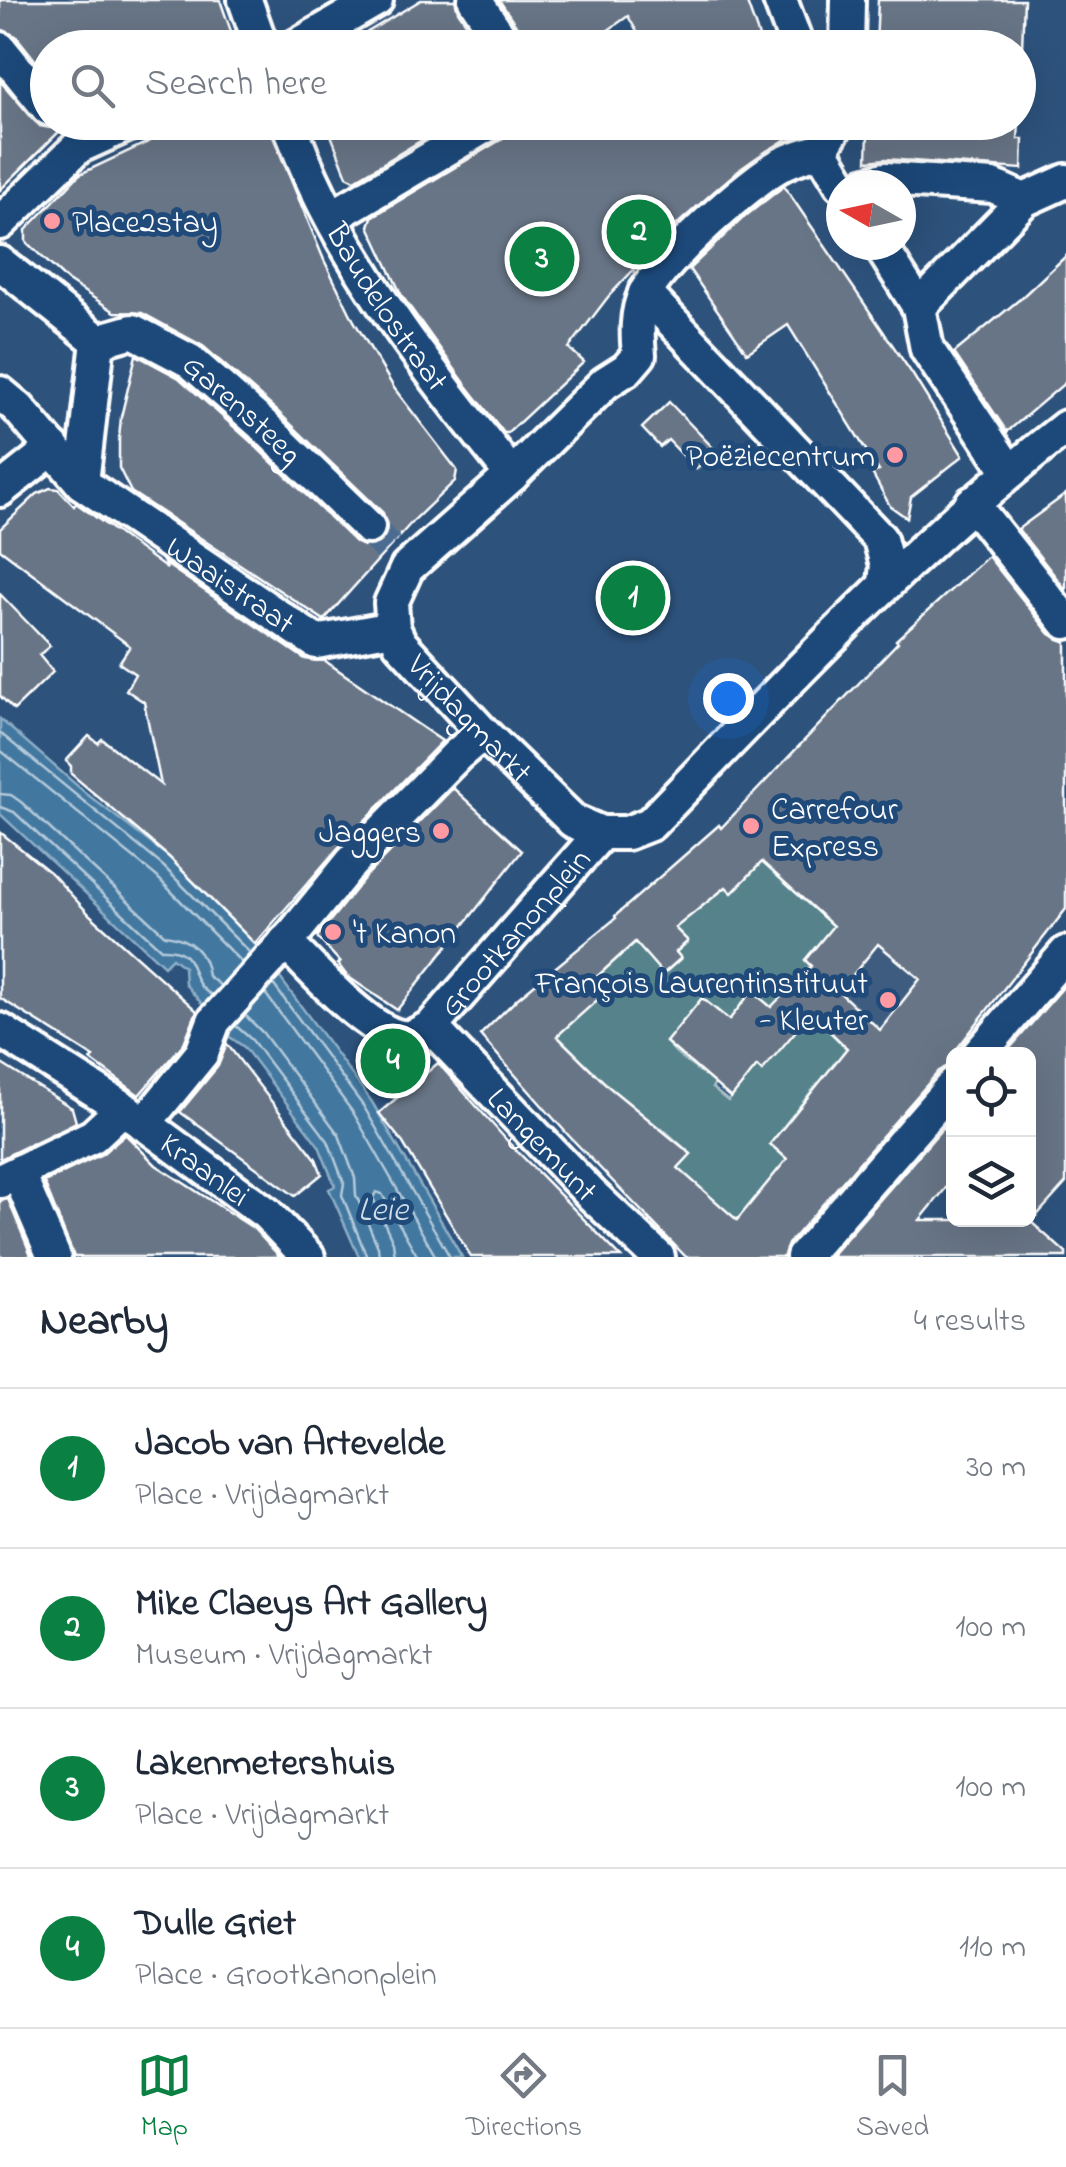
<!DOCTYPE html>
<meta charset="utf-8">
<style>
:root{--surface:#fff;--page:#f6f6f7;--text:#1f2937;--muted:#747a83;--line:#e0e1e3;--accent:#0b8043}
body{margin:0;font-family:"Indie Flower",sans-serif;background:var(--page);color:var(--text)}
.controls{position:absolute;right:30px;bottom:30px;display:grid;overflow:hidden;border-radius:15px;box-shadow:0 10px 40px #0002}
.controls button{width:90px;height:90px;display:grid;place-items:center;padding:0;border:0;border-bottom:2px solid var(--line);background:var(--surface);color:var(--text);font:50px sans-serif}
.compass{position:absolute;left:826px;top:170px;width:90px;height:90px;border-radius:50%;background:var(--surface);box-shadow:0 10px 40px #0002;rotate:279deg}
.you{position:absolute;left:728px;top:698px;width:35px;height:35px;margin:-25px;border:8px solid #fff;border-radius:50%;background:#1a73e8;box-shadow:0 0 0 15px #1a73e833}
.badge{display:grid;place-items:center;width:65px;height:65px;border-radius:50%;background:var(--accent);color:#fff;font-size:32px;font-weight:700}
.pin{position:absolute;translate:-50% -50%;border:5px solid #fff;box-shadow:0 2px 10px #0006}
.list{margin:0;padding:0;list-style:none}
h2{display:flex;justify-content:space-between;align-items:center;height:130px;margin:0;padding:0 40px;font-size:42px}
h2 small{font-size:32px;font-weight:400;color:var(--muted)}
.list li{display:grid;grid-template-columns:65px 1fr auto;gap:30px;align-items:center;box-sizing:border-box;height:160px;padding:0 40px;border-top:2px solid var(--line)}
.list b{display:block;font-size:38px;white-space:nowrap}
.list p{margin:0;font-size:32px;white-space:nowrap;color:var(--muted)}
.list em{font-size:32px;font-style:normal;color:var(--muted)}
.icon{flex:none;width:55px;height:55px;fill:none;stroke:currentColor;stroke-width:2;stroke-linecap:round;stroke-linejoin:round}
.map{position:relative;flex:none;width:1066px;height:1257px;overflow:hidden}
.search{position:absolute;background:var(--surface);box-shadow:0 10px 40px #0002;left:30px;right:30px;top:30px;height:110px;display:flex;align-items:center;gap:25px;box-sizing:border-box;padding:0 35px;border-radius:55px;color:var(--muted);font-size:38px}
.sheet{height:770px;background:var(--surface)}
nav{display:flex;justify-content:space-around;align-items:center;box-sizing:border-box;height:140px;border-top:2px solid var(--line);background:var(--surface);font-size:28px;color:var(--muted)}
nav a{display:grid;justify-items:center;gap:5px}
nav .on{color:var(--accent)}
.map>svg:first-child{display:block}
.built{fill:#3e5c7f}
.green{fill:#55828b;stroke:#aac0c5;stroke-width:2.5;fill-rule:evenodd}
.water{fill:#4378a0;stroke:#8eaec6;stroke-width:2.5}
.lines{fill:none;stroke-linecap:round;stroke-linejoin:round}
.shore{stroke:#b4c9d9;stroke-width:2.5}
.building{fill:#677486;stroke:#fff;stroke-width:2.5;fill-rule:evenodd}
.street-tunnel{stroke:#4c6c90;stroke-width:32;stroke-dasharray:32 16;stroke-linecap:butt}
.street-casing{stroke:#fff;stroke-width:40}
.street{stroke:#1f4a7a;stroke-width:32}
.poi-dot{fill:#ff9aa2;stroke:#1f4a7a;stroke-width:4}
.labels{text-anchor:middle;stroke-width:10;stroke-linejoin:round;paint-order:stroke}
.poi-label{font-size:32px;fill:#fff;stroke:#1f4a7a;text-anchor:start}
.street-label{font-size:32px;fill:#fff;stroke:#1f4a7a}
.water-label{font-size:35px;font-style:italic;fill:#d0dde7;stroke:#1f4a7a}
</style>
<div class="map">
<svg width="1066" height="1257" viewBox="0 0 1066 1257">
<rect width="100%" height="100%" fill="#2d527c"/>
<filter id="ink" filterUnits="userSpaceOnUse"><feTurbulence type="fractalNoise" baseFrequency=".01" numOctaves="2"/><feDisplacementMap in="SourceGraphic" scale="20" xChannelSelector="R" yChannelSelector="G"/><feConvolveMatrix kernelMatrix="1 2 1 2 8 2 1 2 1" color-interpolation-filters="sRGB"/></filter>
<g filter="url(#ink)">
<path class="built" d="M 864,889 L 939,939 L 905,1107 L 790,988 L 805,960 Z"/>
<path class="green" d="M 762,862 L 802,898 L 825,875 L 839,888 L 844,883 L 858,896 L 805,960 L 811,966 L 790,988 L 790,995 L 805,1013 L 808,1010 L 854,1056 L 825,1088 L 818,1083 L 771,1143 L 787,1159 L 736,1222 L 678,1168 L 691,1154 L 662,1128 L 648,1146 L 628,1129 L 635,1120 L 626,1112 L 631,1105 L 613,1091 L 602,1100 L 585,1083 L 594,1072 L 553,1032 L 570,1015 L 563,1007 L 574,994 L 587,1008 L 603,994 L 592,981 L 636,942 L 664,974 L 681,958 L 676,952 L 688,942 L 675,928 L 726,887 L 733,892 ZM 752,992 L 797,1029 L 786,1042 L 764,1024 L 752,1038 L 773,1056 L 762,1070 L 757,1066 L 728,1101 L 712,1088 L 716,1083 L 682,1059 L 666,1042 L 702,998 L 742,1030 L 754,1016 L 741,1005 Z"/>
<path class="water" d="M 0,719 L 88,795 L 170,858 L 255,944 L 372,1102 L 462,1257 L 359,1257 L 329,1189 L 335,1186 L 319,1146 L 244,1047 L 227,1035 L 225,1026 L 206,1003 L 203,1005 L 185,984 L 184,967 L 172,958 L 164,966 L 0,814 Z"/>
<g class="lines">
<g class="shore">
<path d="M 0,733 L 163,866 L 250,953"/>
<path d="M 0,750 L 156,876 L 242,963"/>
<path d="M 0,794 L 11,795 L 21,802 L 165,935 C 190,938 205,951 208,976 L 221,986"/>
<path d="M 0,807 L 14,812 L 161,949 C 203,947 184,982 212,995"/>
<path d="M 273,984 L 364,1107 L 450,1257"/>
<path d="M 265,993 L 354,1114 L 436,1257"/>
<path d="M 245,1015 L 263,1033 L 339,1135 L 355,1178 L 356,1195 L 378,1247 L 379,1257"/>
<path d="M 235,1025 L 252,1040 L 328,1141 L 344,1183 L 342,1195 L 367,1257"/>
<path d="M 395,1257 L 393,1242 L 373,1198 L 376,1192 L 382,1194 L 418,1257"/>
</g>
</g>
<g class="building">
<path d="M 0,0 L 220,0 L 237,48 L 48,48 L 48,76 L 16,36 L 0,29 Z"/>
<path d="M 421,0 L 455,0 L 458,11 L 483,48 L 341,48 Z"/>
<path d="M 499,0 L 746,0 L 763,48 L 646,48 L 628,16 L 583,48 L 527,48 L 524,37 Z"/>
<path d="M 878,0 L 1024,0 L 1022,48 L 876,48 Z"/>
<path d="M 0,81 L 40,126 L 50,128 L 69,122 L 0,190 Z"/>
<path d="M 190,122 L 267,122 L 324,260 L 354,321 L 394,388 L 457,470 L 455,481 L 413,521 L 324,620 L 131,492 L 119,468 L 119,439 L 121,417 L 136,355 L 179,378 L 250,441 L 355,542 L 364,546 L 382,542 L 388,531 L 383,513 L 277,411 L 203,346 L 142,313 L 115,312 L 68,281 L 26,242 L 26,230 L 80,174 Z"/>
<path d="M 326,122 L 452,122 L 355,180 L 347,176 Z"/>
<path d="M 512,122 L 812,122 L 739,170 L 673,228 L 608,297 L 569,348 L 584,362 L 508,433 L 504,433 L 464,382 L 402,296 L 369,226 L 372,217 L 502,139 Z"/>
<path d="M 873,122 L 1019,122 L 1018,139 L 1023,139 L 1022,169 L 886,159 L 867,161 L 868,131 L 873,131 Z"/>
<path d="M 784,186 L 913,375 L 963,456 L 911,497 L 907,518 L 890,506 L 872,473 L 879,471 L 788,325 L 747,353 L 689,269 L 743,218 Z"/>
<path d="M 1066,256 L 1066,382 L 1007,432 L 954,353 L 1020,299 Z"/>
<path d="M 669,402 L 716,451 L 696,469 L 668,440 L 660,447 L 642,428 Z"/>
<path d="M 50,488 L 58,489 L 74,506 L 76,503 L 167,569 L 164,563 L 305,659 L 325,661 L 442,741 L 337,849 L 255,944 L 170,858 L 71,774 L 71,766 L 66,761 L 89,736 L 98,743 L 102,739 L 161,785 L 144,702 L 126,690 L 135,674 L 119,663 L 130,646 L 0,549 L 0,529 L 37,494 Z"/>
<path d="M 1066,494 L 1066,590 L 1018,529 Z"/>
<path d="M 988,556 L 1050,634 L 1066,642 L 1066,909 L 949,1059 L 954,1065 L 939,1071 L 788,1244 L 784,1257 L 686,1257 L 569,1136 L 480,1035 L 518,998 L 616,918 L 615,916 L 719,825 L 721,828 L 898,642 L 896,640 ZM 762,862 L 833,926 L 805,960 L 811,966 L 771,1007 L 752,991 L 729,1020 L 702,998 L 666,1042 L 731,1098 L 757,1066 L 762,1071 L 811,1013 L 847,1048 L 770,1144 L 787,1159 L 737,1220 L 678,1168 L 691,1154 L 609,1087 L 557,1036 L 604,994 L 592,981 L 635,942 L 663,974 L 681,958 L 676,952 L 688,941 L 675,928 L 726,887 L 732,893 ZM 878,944 L 920,979 L 880,1030 L 839,992 Z"/>
<path d="M 0,594 L 50,646 L 39,655 L 53,672 L 14,710 L 0,696 Z"/>
<path d="M 453,788 L 522,851 L 397,1010 L 347,976 L 338,964 L 340,962 L 317,937 L 366,876 Z"/>
<path d="M 0,832 L 51,873 L 90,915 L 197,1011 L 184,1043 L 139,1095 L 91,1060 L 94,1057 L 0,998 Z"/>
<path d="M 1066,984 L 1066,1183 L 1031,1222 L 1066,1253 L 1066,1257 L 830,1257 L 954,1115 L 954,1178 L 920,1220 L 1028,1220 L 1028,1054 L 1005,1054 Z"/>
<path d="M 227,1044 L 316,1159 L 322,1174 L 295,1196 L 180,1112 L 218,1066 Z"/>
<path d="M 0,1063 L 72,1108 L 76,1122 L 0,1159 Z"/>
<path d="M 438,1063 L 511,1145 L 621,1257 L 471,1257 L 403,1143 L 379,1113 Z"/>
<path d="M 125,1134 L 156,1165 L 253,1228 L 280,1257 L 74,1257 L 44,1182 L 102,1154 Z"/>
<path d="M 8,1199 L 31,1255 L 27,1257 L 0,1257 L 0,1201 Z"/>
</g>
<g class="lines">
<path class="street-tunnel" d="M 368,527 L 388,548"/>
<defs>
<g id="street">
<path d="M 245,0 L 262,48"/>
<path d="M 475,0 L 507,48"/>
<path d="M 780,0 L 798,48"/>
<path d="M 293,48 L 376,0"/>
<path d="M 847,48 L 848,0"/>
<path d="M 0,49 L 48,108"/>
<path id="s1" d="M 289,122 C 333,251 428,370 512,475"/>
<path id="s2" d="M 821,150 C 809,154 796,157 784,163 C 751,179 661,261 645,294 C 636,313 637,335 639,355 L 627,369 L 605,383 L 512,475 L 407,568 L 391,603 L 393,628 L 400,643 L 483,733 L 573,821 L 601,833 L 627,833 L 650,824 C 784,686 914,545 1066,427"/>
<path d="M 821,150 L 842,185"/>
<path d="M 821,150 L 838,122"/>
<path d="M 864,185 L 885,179 L 993,186 L 1024,200"/>
<path d="M 332,217 L 492,122"/>
<path d="M 0,223 L 78,147 L 133,122"/>
<path d="M 880,245 L 919,307 L 927,349 L 1009,471"/>
<path d="M 0,263 L 98,341 L 82,483"/>
<path d="M 645,293 L 880,539 L 887,565 L 885,583"/>
<path d="M 919,307 L 1024,200 L 1066,181"/>
<path id="s3" d="M 98,341 L 133,331 L 190,361 L 264,426 L 368,527"/>
<path id="s4" d="M 0,393 L 18,408 L 82,483 L 316,642 L 393,628"/>
<path d="M 0,490 L 53,448"/>
<path d="M 972,503 L 1066,622"/>
<path id="s5" d="M 285,942 C 310,966 374,1041 409,1037 C 416,1036 424,1030 431,1027 L 601,833"/>
<path id="s6" d="M 431,1027 L 592,1195 L 658,1257"/>
<path id="s7" d="M 0,1030 L 123,1108 L 266,1213 L 308,1257"/>
<path d="M 979,1054 L 1066,953"/>
<path d="M 144,1124 L 202,1053 L 214,1021 L 294,933 L 351,863 L 457,755 L 483,733"/>
<path d="M 18,1173 L 54,1257"/>
<path d="M 0,1181 L 93,1136 L 123,1108"/>
<path d="M 803,1257 L 954,1084"/>
</g>
</defs>
<use href="#street" class="street-casing"/>
<use href="#street" class="street"/>
</g>
</g>
<g class="poi-dot">
<circle cx="52" cy="221" r="10"/>
<circle cx="895" cy="455" r="10"/>
<circle cx="751" cy="826" r="10"/>
<circle cx="441" cy="831" r="10"/>
<circle cx="333" cy="932" r="10"/>
<circle cx="888" cy="1000" r="10"/>
</g>
<g class="labels">
<g class="poi-label">
<text x="72" y="232">Place2stay</text>
<text x="875" y="466" text-anchor="end">Poëziecentrum</text>
<text x="771" y="819">Carrefour<tspan x="771" dy="37">Express</tspan></text>
<text x="421" y="842" text-anchor="end">Jaggers</text>
<text x="353" y="943">'t Kanon</text>
<text x="868" y="993" text-anchor="end">François Laurentinstituut<tspan x="868" dy="37">- Kleuter</tspan></text>
</g>
<g class="street-label">
<text dy="11" stroke="none"><textPath href="#s1" startOffset="210">Baudelostraat</textPath></text>
<text dy="11" stroke="none"><textPath href="#s3" startOffset="172">Garensteeg</textPath></text>
<text dy="11" stroke="none"><textPath href="#s4" startOffset="302">Waaistraat</textPath></text>
<text dy="11" stroke="none"><textPath href="#s2" startOffset="792">Vrijdagmarkt</textPath></text>
<text dy="11" stroke="none"><textPath href="#s5" startOffset="310">Grootkanonplein</textPath></text>
<text dy="11" stroke="none"><textPath href="#s6" startOffset="162">Langemunt</textPath></text>
<text dy="11" stroke="none"><textPath href="#s7" startOffset="248">Kraanlei</textPath></text>
</g>
<g class="water-label">
<text x="383" y="1220">Leie</text>
</g>
</g>
</svg>
<div class="controls">
<button><svg class="icon" aria-label="locate" viewBox="0 0 24 24"><circle cx="12" cy="12" r="6"/><path d="M12 2v4M12 18v4M2 12h4M18 12h4"/></svg></button>
<button><svg class="icon" aria-label="layers" viewBox="0 0 24 24"><path d="M12 4l9 5-9 5-9-5zM3 14l9 5 9-5"/></svg></button>
</div>
<svg class="compass" viewBox="-18 -18 36 36"><path d="M0-13l5 13h-10z" fill="#e53935"/><path d="M0 13l5-13h-10z" fill="#747a83"/></svg>
<div class="you"></div>
<div class="pin badge" style="left:633px;top:598px">1</div>
<div class="pin badge" style="left:639px;top:232px">2</div>
<div class="pin badge" style="left:542px;top:259px">3</div>
<div class="pin badge" style="left:393px;top:1061px">4</div>
<div class="search"><svg class="icon" aria-label="search" viewBox="0 0 24 24"><circle cx="10" cy="10" r="6"/><path d="M15 15l6 6"/></svg>Search here</div>
</div>
<section class="sheet">
<h2>Nearby<small>4 results</small></h2>
<ul class="list">
<li><span class="badge">1</span><div><b>Jacob van Artevelde</b><p>Place · Vrijdagmarkt</p></div><em>30 m</em></li>
<li><span class="badge">2</span><div><b>Mike Claeys Art Gallery</b><p>Museum · Vrijdagmarkt</p></div><em>100 m</em></li>
<li><span class="badge">3</span><div><b>Lakenmetershuis</b><p>Place · Vrijdagmarkt</p></div><em>100 m</em></li>
<li><span class="badge">4</span><div><b>Dulle Griet</b><p>Place · Grootkanonplein</p></div><em>110 m</em></li>
</ul>
</section>
<nav>
<a class="on"><svg class="icon" aria-label="map" viewBox="0 0 24 24"><path d="M3 6l6-2 6 2 6-2v14l-6 2-6-2-6 2zM9 4v14M15 6v14"/></svg>Map</a>
<a><svg class="icon" aria-label="directions" viewBox="0 0 24 24"><path d="M12 3l9 9-9 9-9-9zM9 14v-3h6M13 9l2 2-2 2"/></svg>Directions</a>
<a><svg class="icon" aria-label="saved" viewBox="0 0 24 24"><path d="M7 4h10v16l-5-4-5 4z"/></svg>Saved</a>
</nav>
